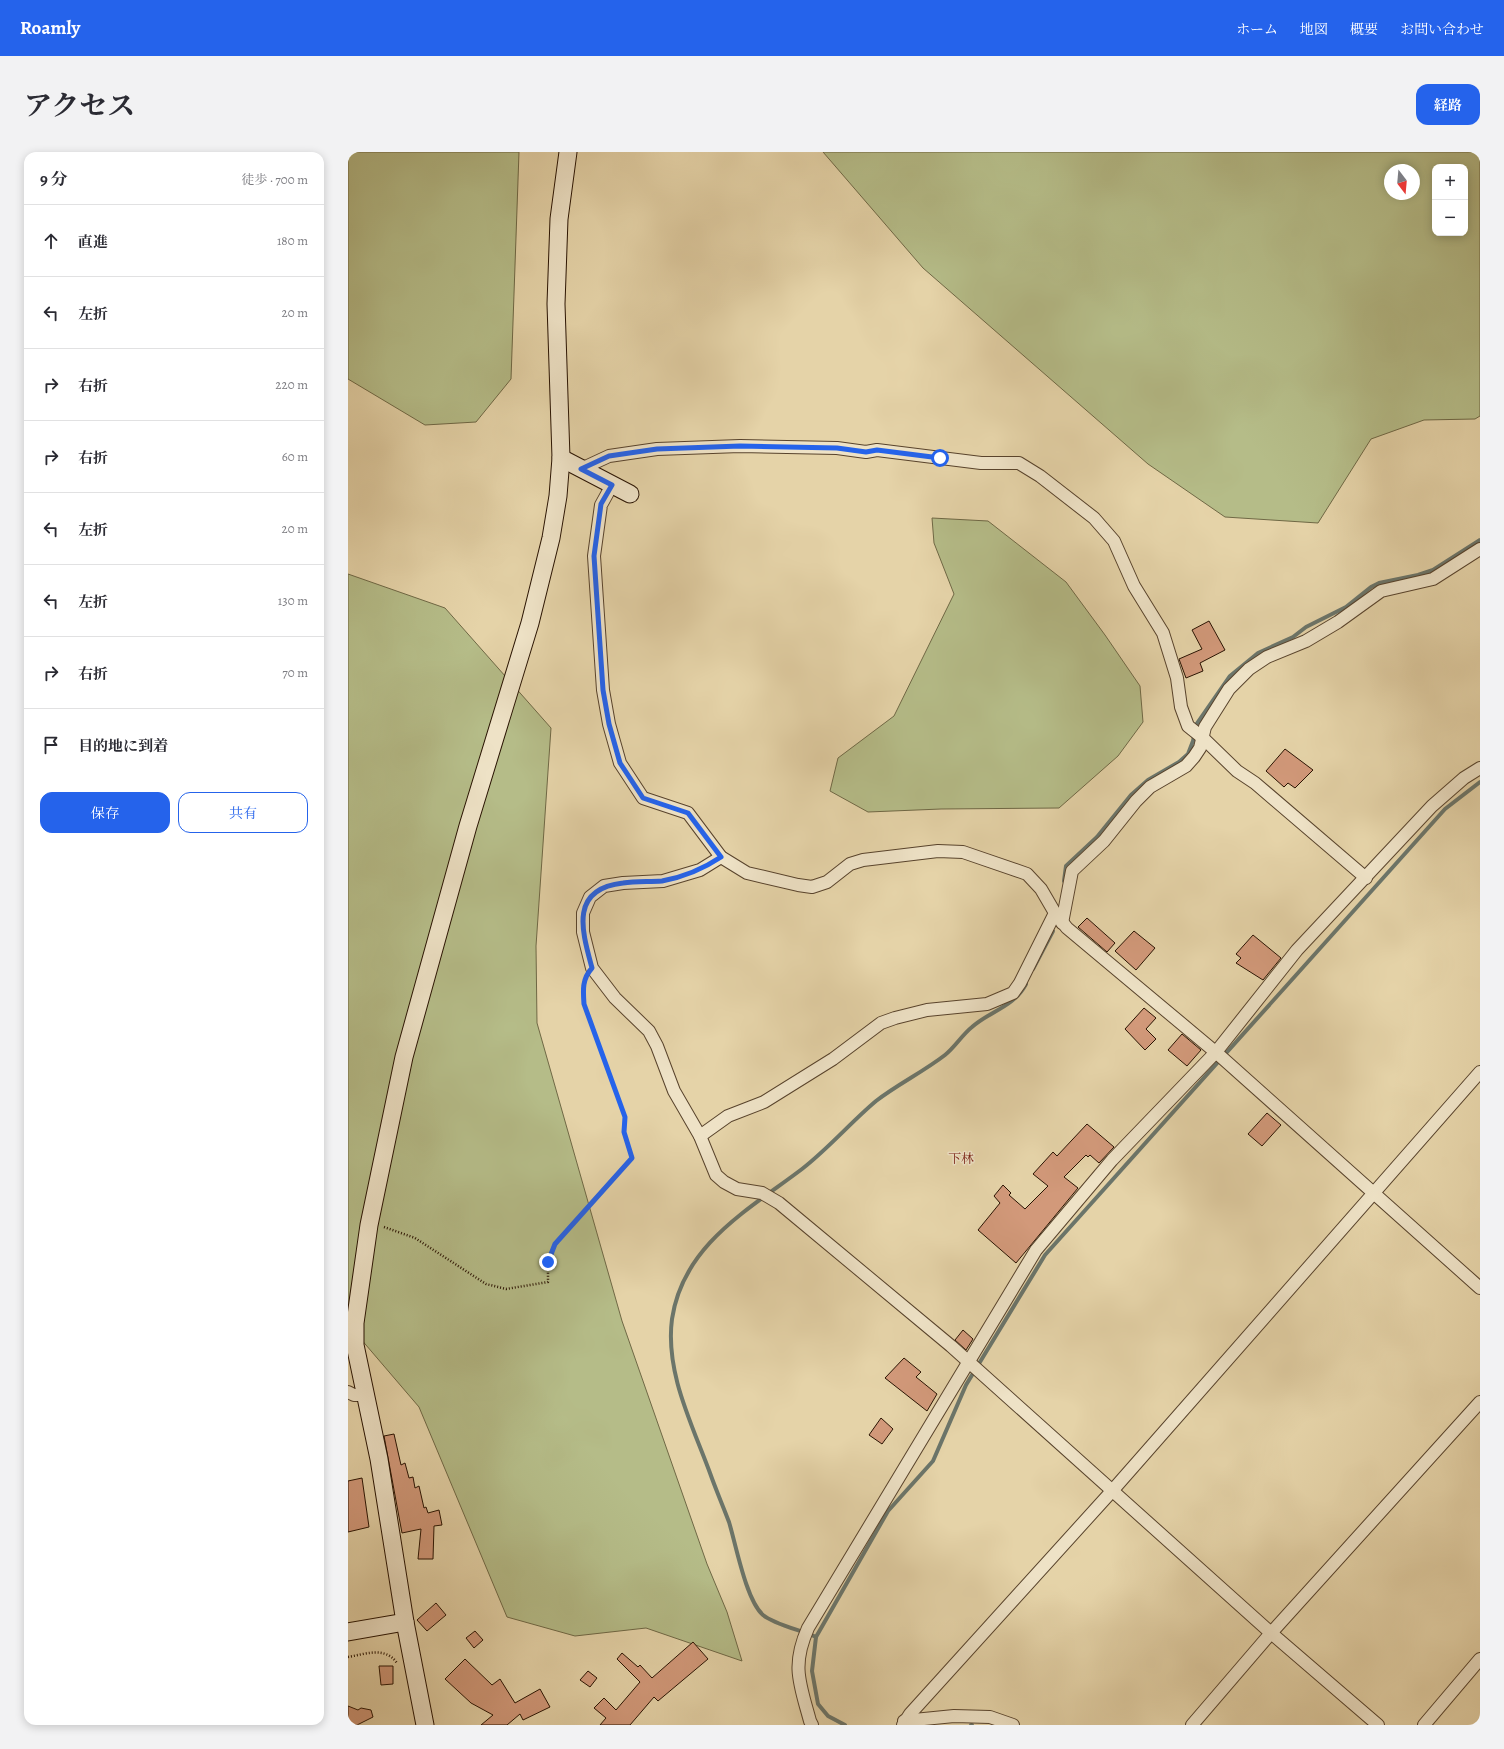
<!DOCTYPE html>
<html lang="ja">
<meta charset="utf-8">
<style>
:root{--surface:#fff;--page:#f2f2f3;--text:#2b2b33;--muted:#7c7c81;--line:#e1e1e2;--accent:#2563eb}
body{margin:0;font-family:Alegreya,"Noto Serif JP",serif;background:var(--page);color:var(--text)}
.controls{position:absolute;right:12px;top:12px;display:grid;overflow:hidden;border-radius:8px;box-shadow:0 2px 10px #0003}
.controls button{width:36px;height:36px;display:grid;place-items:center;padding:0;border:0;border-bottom:1px solid var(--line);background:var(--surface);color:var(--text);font:20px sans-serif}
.compass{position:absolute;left:1036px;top:12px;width:36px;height:36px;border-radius:50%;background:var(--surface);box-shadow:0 2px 10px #0003;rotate:164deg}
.stop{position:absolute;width:12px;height:12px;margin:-9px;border:3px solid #2563eb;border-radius:50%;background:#fff}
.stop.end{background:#2563eb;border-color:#fff;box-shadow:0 1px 4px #0008}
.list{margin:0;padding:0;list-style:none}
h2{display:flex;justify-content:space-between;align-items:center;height:52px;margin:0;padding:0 16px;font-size:17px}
h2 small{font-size:13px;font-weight:400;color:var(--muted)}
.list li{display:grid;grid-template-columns:26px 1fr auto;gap:12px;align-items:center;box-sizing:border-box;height:72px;padding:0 16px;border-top:1px solid var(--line)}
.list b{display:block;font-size:15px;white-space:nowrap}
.list em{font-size:13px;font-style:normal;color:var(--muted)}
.actions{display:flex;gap:8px;padding:12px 16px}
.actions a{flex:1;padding:9px 0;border:1px solid var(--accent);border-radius:12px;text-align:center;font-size:14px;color:var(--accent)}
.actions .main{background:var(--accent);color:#fff}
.icon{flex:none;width:22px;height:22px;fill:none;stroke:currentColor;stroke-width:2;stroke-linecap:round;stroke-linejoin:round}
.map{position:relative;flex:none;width:1132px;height:1573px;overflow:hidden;border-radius:12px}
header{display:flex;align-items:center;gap:24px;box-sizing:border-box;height:56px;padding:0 20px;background:var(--accent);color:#fff}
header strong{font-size:19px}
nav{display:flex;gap:22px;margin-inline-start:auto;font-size:14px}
.intro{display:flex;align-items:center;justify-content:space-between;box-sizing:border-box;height:96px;padding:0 24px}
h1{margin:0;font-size:28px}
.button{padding:10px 18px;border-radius:12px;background:var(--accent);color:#fff;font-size:14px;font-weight:700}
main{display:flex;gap:24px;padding:0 24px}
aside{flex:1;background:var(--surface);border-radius:12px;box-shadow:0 2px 10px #0003}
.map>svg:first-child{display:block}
.green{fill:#b5bc88;stroke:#6f6845;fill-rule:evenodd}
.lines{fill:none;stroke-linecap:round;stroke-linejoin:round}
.stream{stroke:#6b756a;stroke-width:4}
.building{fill:#d2997a;stroke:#291302}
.street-casing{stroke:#58432c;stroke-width:14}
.secondary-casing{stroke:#291302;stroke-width:19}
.path{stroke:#291302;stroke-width:2.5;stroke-dasharray:1 2;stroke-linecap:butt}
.street{stroke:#eee2c6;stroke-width:12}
.secondary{stroke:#eee2c6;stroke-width:17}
.route{stroke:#2563eb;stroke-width:5}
.labels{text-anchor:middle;stroke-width:3;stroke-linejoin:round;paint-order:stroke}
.neighbourhood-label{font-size:13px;fill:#7a1f14;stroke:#eee2c6}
</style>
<header>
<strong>Roamly</strong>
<nav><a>ホーム</a><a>地図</a><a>概要</a><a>お問い合わせ</a></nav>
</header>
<div class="intro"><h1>アクセス</h1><a class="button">経路</a></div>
<main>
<aside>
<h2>9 分<small>徒歩 · 700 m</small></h2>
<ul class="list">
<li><svg class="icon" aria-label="ahead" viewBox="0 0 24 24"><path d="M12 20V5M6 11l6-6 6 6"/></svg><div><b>直進</b></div><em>180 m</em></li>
<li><svg class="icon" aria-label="left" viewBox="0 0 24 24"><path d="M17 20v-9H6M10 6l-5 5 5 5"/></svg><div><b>左折</b></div><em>20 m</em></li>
<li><svg class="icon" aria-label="right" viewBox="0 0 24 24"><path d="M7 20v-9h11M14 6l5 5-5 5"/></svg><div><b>右折</b></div><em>220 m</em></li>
<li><svg class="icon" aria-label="right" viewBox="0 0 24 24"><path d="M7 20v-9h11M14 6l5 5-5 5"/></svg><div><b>右折</b></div><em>60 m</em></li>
<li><svg class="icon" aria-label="left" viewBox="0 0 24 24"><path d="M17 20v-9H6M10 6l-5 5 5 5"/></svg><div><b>左折</b></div><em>20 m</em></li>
<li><svg class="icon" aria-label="left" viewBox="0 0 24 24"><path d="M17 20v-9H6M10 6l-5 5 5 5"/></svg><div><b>左折</b></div><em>130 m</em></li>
<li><svg class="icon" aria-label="right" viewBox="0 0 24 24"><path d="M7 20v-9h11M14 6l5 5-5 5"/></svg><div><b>右折</b></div><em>70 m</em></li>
<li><svg class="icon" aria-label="arrive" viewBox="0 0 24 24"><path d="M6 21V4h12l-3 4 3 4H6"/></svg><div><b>目的地に到着</b></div></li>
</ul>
<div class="actions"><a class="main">保存</a><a>共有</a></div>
</aside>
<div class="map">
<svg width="1132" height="1573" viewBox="0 0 1132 1573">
<rect width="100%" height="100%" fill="#e5d3a8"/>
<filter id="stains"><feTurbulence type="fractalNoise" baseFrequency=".005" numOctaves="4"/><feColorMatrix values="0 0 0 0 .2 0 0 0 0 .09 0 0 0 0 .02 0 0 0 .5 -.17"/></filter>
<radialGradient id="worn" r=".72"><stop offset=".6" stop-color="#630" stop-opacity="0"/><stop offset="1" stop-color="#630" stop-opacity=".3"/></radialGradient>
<g class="green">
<path d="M 0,0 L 171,0 L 163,227 L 128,270 L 77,273 L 0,227 Z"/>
<path d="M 475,0 L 1132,0 L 1132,264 L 1127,267 L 1076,268 L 1023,287 L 970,371 L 877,365 L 800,312 L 575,116 ZM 1087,15 L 1117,15 L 1117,81 L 1087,81 ZM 1042,18 L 1066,18 L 1066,42 L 1042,42 Z"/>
<path d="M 584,366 L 640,369 L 718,430 L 757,483 L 792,534 L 795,570 L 770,604 L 711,656 L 593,657 L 520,660 L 482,639 L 490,606 L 546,564 L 606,442 L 586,391 Z"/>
<path d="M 0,422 L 97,456 L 203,576 L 188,794 L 189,871 L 274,1169 L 359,1412 L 379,1460 L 394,1509 L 298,1476 L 227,1484 L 159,1465 L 71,1255 L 0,1172 Z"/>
</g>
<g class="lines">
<g class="stream">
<path d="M 716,729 L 718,714 L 749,685 L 783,643 L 800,628 L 831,610 L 840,602 L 845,589 L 848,573 L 882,524 L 910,501 L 945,485 L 958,475 L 998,455 L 1023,435 L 1031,431 L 1070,423 L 1085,418 L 1132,388"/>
<path d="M 685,817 L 705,779"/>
<path d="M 468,1485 C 453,1478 427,1473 415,1463 C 398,1448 388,1393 381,1370 C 375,1354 368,1338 362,1321 C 344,1272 317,1220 324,1167 C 335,1093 400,1058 454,1017 C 481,996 503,970 528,949 C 550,932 575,920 597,903 C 607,895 614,883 624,875 C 642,859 666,855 678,832"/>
<path d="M 497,1573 L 480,1564 L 470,1552 L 464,1519 L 468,1485 L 540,1359 L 585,1309 L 618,1233 L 697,1103 L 1097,657 L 1132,630"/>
<path d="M 623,1573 L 624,1573"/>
</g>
</g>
<g class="building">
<path d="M 861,469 L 877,498 L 852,511 L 855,519 L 838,526 L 831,507 L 854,497 L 844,478 Z"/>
<path d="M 937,597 L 965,618 L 947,636 L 940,631 L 936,635 L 918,619 Z"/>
<path d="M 739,766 L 767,791 L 759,800 L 730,775 Z"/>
<path d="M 786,779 L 807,796 L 788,818 L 767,799 Z"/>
<path d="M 905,783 L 933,806 L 915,828 L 888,811 L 893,806 L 888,802 Z"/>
<path d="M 796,856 L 808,866 L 798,877 L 808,887 L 797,898 L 777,877 Z"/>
<path d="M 834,882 L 853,898 L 839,914 L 820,898 Z"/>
<path d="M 919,961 L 933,973 L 914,994 L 900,982 Z"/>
<path d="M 739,972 L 766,995 L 751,1011 L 742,1003 L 740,1005 L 738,1003 L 716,1025 L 730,1036 L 668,1111 L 630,1078 L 652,1051 L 646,1044 L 655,1033 L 663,1041 L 661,1043 L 677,1057 L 700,1034 L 685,1022 L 705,1000 L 709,1004 Z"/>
<path d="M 615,1178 L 625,1187 L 618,1198 L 607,1188 Z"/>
<path d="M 556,1206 L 573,1220 L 568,1225 L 589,1242 L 579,1259 L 537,1226 Z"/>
<path d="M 533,1266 L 545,1277 L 534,1292 L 521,1283 Z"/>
<path d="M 46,1282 L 53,1313 L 57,1311 L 61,1326 L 65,1325 L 67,1336 L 71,1334 L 76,1356 L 78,1355 L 80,1361 L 91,1358 L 94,1373 L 86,1374 L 85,1407 L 70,1407 L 73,1377 L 54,1381 L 36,1284 Z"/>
<path d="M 14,1326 L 21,1375 L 0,1380 L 0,1329 Z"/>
<path d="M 88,1451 L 98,1463 L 79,1479 L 69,1468 Z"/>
<path d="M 127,1479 L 135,1488 L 126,1496 L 118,1486 Z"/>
<path d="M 345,1490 L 360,1507 L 310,1549 L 306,1545 L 282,1573 L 252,1573 L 258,1566 L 246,1556 L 256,1546 L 268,1558 L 292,1530 L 269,1507 L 274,1501 L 290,1515 L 292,1513 L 304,1526 Z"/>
<path d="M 117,1507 L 144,1533 L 152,1527 L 167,1551 L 192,1537 L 202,1555 L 175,1568 L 172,1562 L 159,1573 L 133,1573 L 145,1563 L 123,1551 L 97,1527 Z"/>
<path d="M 31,1514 L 45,1514 L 45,1532 L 33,1533 Z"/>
<path d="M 240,1519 L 249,1526 L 242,1535 L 232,1528 Z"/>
<path d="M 0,1554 L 10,1558 L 13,1556 L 23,1558 L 25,1565 L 9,1573 L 0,1573 Z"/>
</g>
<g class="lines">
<defs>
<g id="street">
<path d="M 233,317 L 261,304 L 309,297 L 392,294 L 489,296 L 518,300 L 529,298 L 633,311 L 671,311 L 692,324 L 746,366 L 766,389 L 786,434 L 815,481 L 829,526 L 833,555 L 840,574 L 855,586 L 889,619 L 907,631 L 1018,726"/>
<path d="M 264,333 L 253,353 L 246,404 L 255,538 L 261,572 L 272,611 L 295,646 L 340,661 L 373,705 L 399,721 L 450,733 L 464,735 L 479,730 L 502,712 L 515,708 L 590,699 L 615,700 L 679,722 L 693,737 L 707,761 L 719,776 L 871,903 L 1132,1136"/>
<path d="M 373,705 L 352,718 L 315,729 L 275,731 L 256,734 L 242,745 L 235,761 L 235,780 L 244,816 L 267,846 L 301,879 L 309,894 L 326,939 L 352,984 L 368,1023 L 376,1030 L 389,1037 L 414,1041 L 431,1051 L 603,1194 L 923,1481 L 1030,1573"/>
<path d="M 714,771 L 724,719 L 756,689 L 788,649 L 802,635 L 838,614 L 846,605 L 852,596 L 857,575 L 881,537 L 901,517 L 919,505 L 958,489 L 990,470 L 1033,439 L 1085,427 L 1132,397"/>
<path d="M 352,984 L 380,964 L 416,950 L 485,907 L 533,871 L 547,866 L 579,858 L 639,852 L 665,841 L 672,831 L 707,761"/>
<path d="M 0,1240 L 6,1243 L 17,1243"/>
<path d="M 556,1569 L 606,1564 L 642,1565 L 665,1573"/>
<path d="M 464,1573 L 462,1569 C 452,1532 443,1514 460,1476 L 688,1098 L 764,1008 L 868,900 L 949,798 L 1084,654 L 1116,626 L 1132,616"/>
<path d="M 555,1573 L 562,1562 L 764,1339 L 1132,920"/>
<path d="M 844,1573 L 923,1481 L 1132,1250"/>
<path d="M 1076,1573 L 1132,1507"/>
</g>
<g id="secondary">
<path d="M 213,306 L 282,342"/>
<path d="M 0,1480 L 57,1470"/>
<path d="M 77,1573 L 57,1470 L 31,1307 L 7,1193 L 7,1171 L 21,1073 L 56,905 L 120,674 L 182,471 L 203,386 L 210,344 L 213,306 L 208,152 L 211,67 L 220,0"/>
</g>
</defs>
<use href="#street" class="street-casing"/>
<use href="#secondary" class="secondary-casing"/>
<g class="path">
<path d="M 36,1075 L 67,1086 L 138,1132 L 158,1137 L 200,1130 L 200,1109 L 207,1092 L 284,1006 L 276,980 L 277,965 L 236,852 L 235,834 L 237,826"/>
<path d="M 0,1505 C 18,1502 37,1494 49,1511"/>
</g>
<use href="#street" class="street"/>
<use href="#secondary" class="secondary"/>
</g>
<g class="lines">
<path class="route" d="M 200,1110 L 207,1092 L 284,1006 L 276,980 L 277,965 L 236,852 C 235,838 234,827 244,816 C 234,779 221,737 275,731 C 288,729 301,730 314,729 C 336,725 355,717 373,705 L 340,661 L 295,646 L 272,611 L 261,572 L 255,538 L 246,404 L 253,352 L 264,333 L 233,317 L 261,304 L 309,297 L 392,294 L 489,296 L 518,300 L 529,298 L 592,306"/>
</g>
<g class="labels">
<g class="neighbourhood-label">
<text x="613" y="1011">下林</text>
</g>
</g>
<rect width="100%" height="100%" filter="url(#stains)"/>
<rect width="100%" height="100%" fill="url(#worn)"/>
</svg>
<div class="controls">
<button>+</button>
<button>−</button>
</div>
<svg class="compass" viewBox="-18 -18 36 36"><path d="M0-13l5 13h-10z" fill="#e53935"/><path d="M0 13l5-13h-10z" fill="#7c7c81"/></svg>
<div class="stop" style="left:592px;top:306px"></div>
<div class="stop end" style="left:200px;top:1110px"></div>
</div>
</main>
